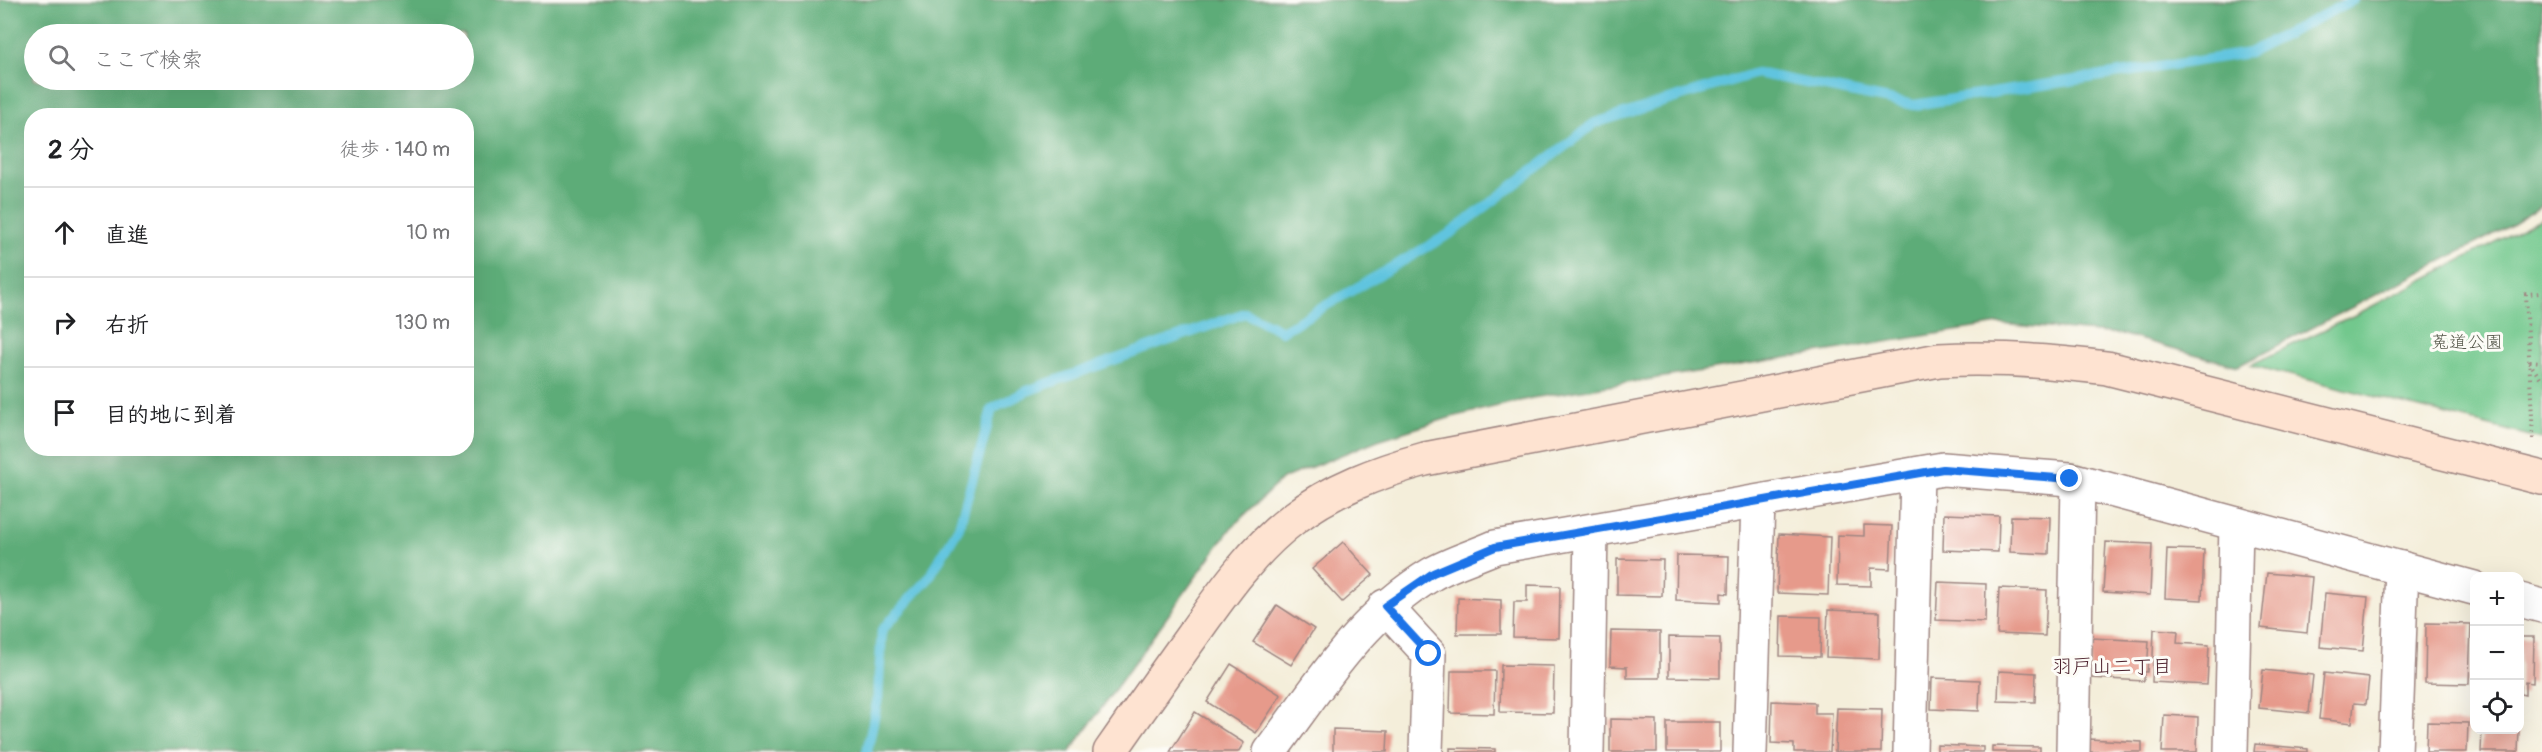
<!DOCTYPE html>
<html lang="ja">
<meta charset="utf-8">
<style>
:root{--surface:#fff;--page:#f6f6f6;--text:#202124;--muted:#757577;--line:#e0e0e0}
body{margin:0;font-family:Pangolin,"Klee One",sans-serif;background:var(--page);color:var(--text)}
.controls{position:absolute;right:18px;bottom:18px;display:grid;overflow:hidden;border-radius:12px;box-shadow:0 6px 24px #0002}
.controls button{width:54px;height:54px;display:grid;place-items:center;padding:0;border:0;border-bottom:2px solid var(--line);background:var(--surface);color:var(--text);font:30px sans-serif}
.stop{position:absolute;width:18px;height:18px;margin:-14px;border:4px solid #1a73e8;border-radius:50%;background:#fff}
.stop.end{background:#1a73e8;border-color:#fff;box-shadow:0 2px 6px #0008}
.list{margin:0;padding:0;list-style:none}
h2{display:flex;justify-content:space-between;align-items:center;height:78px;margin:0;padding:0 24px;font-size:26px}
h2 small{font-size:20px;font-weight:400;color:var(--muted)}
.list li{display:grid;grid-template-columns:39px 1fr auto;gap:18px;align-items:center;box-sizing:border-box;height:90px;padding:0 24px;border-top:2px solid var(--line)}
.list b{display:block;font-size:22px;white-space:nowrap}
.list em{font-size:20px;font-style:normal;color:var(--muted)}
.icon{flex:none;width:33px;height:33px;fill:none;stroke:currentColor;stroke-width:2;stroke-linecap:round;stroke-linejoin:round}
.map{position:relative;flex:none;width:2542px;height:752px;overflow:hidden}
.search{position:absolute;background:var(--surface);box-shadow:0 6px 24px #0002;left:24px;top:24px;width:450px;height:66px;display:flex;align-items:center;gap:15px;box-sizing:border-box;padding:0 21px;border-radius:33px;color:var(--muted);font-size:22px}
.panel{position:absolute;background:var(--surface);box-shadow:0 6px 24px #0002;left:24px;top:108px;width:450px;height:348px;border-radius:24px}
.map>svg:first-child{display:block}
.green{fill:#72c88d;stroke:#5e745c;stroke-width:1.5}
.forest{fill:#5dac78;stroke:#546652;stroke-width:1.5;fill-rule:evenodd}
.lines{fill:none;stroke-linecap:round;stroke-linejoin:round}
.stream{stroke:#61c4df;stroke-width:10}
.building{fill:#e69a8b}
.street-casing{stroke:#9f8682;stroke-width:36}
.secondary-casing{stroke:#9f8682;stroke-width:36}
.path{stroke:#9f8682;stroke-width:4;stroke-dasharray:1.5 4.5;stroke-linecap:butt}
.street{stroke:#fff;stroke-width:33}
.secondary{stroke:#fee3d1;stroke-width:33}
.route{stroke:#1a73e8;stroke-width:8}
.labels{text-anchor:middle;stroke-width:6;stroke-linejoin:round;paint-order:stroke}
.park-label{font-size:18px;fill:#585a4d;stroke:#fdfcf7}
.neighbourhood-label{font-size:20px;fill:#4a1f2b;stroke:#fdfcf7}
</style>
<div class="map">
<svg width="2542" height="752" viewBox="0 0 2542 752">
<rect width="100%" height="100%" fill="#fdfcf7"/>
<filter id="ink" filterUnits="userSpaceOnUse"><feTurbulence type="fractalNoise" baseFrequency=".0167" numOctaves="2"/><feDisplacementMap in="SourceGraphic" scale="12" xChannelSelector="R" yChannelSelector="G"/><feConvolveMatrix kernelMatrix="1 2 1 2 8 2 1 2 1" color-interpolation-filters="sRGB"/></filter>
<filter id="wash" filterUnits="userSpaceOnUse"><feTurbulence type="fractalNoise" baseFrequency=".008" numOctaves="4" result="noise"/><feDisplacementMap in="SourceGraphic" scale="24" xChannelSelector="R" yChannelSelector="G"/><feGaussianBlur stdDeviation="1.35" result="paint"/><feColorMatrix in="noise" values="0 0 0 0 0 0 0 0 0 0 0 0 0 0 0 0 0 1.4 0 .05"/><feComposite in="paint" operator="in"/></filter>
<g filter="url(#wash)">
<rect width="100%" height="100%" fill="#f4eeda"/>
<path class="green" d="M 2542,218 L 2542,439 L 2250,365 L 2359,313 Z"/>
<path class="forest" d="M 0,0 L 2542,0 L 2542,206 L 2508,227 L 2238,366 L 2120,334 L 1999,324 L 1532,398 L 1452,417 L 1378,440 L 1282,479 L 1231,528 L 1070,752 L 0,752 ZM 34,34 L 464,34 L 464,80 L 34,80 ZM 32,116 L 466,116 L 466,448 L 32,448 Z"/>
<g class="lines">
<path class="stream" d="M 867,752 L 878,698 L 882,630 L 928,579 L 959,527 L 992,409 L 1027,391 L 1245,313 L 1282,331 L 1451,233 L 1595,123 L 1756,73 L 1914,105 L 2249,53 L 2353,0"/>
</g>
<g id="blocks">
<g class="building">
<path d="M 1944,514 L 1999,516 L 1998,552 L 1943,550 Z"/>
<path d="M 2011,516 L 2050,517 L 2049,554 L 2010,552 Z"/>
<path d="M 1864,525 L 1892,526 L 1890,569 L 1871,568 L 1871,586 L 1837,585 L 1838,535 L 1864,536 Z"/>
<path d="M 1779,534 L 1830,537 L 1828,595 L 1777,593 Z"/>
<path d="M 1343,542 L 1373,575 L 1342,602 L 1312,569 Z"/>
<path d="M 2106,542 L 2152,544 L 2150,595 L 2103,592 Z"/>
<path d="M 2167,549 L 2204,550 L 2202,600 L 2165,598 Z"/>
<path d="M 1677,555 L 1729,556 L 1728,594 L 1721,593 L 1721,602 L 1676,600 Z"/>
<path d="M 1617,559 L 1663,560 L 1662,596 L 1617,595 Z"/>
<path d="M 2267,573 L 2312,577 L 2307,633 L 2261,628 Z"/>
<path d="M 1938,582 L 1986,584 L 1985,622 L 1936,620 Z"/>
<path d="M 1527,585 L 1560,586 L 1559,638 L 1513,637 L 1514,602 L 1527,602 Z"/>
<path d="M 1999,588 L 2047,590 L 2045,636 L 1997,634 Z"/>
<path d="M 2325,593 L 2368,597 L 2363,651 L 2320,647 Z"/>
<path d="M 1458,598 L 1501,600 L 1501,634 L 1457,634 Z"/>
<path d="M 1277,605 L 1314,629 L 1291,665 L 1253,642 Z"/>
<path d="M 1828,610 L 1880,612 L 1879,659 L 1826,657 Z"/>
<path d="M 1781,616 L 1821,617 L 1820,657 L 1780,656 Z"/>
<path d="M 2426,623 L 2471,624 L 2469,684 L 2425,683 Z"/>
<path d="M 2154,629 L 2178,631 L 2177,643 L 2209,645 L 2207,685 L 2152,682 Z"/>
<path d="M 1611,631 L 1660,632 L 1660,678 L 1627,678 L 1627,667 L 1610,666 Z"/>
<path d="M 1669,637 L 1720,638 L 1720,678 L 1669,677 Z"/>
<path d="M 2520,637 L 2534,637 L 2533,683 L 2525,682 L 2525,695 L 2520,694 Z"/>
<path d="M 2092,638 L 2149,641 L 2147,672 L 2144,672 L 2144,681 L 2090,678 Z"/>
<path d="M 1231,664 L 1281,695 L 1256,733 L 1207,702 Z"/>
<path d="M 1501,665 L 1554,666 L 1553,713 L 1500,712 Z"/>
<path d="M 2263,670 L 2313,675 L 2309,713 L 2259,708 Z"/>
<path d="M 1451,671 L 1495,671 L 1494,714 L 1450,713 Z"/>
<path d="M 1999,671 L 2036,673 L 2035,702 L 1998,701 Z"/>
<path d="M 2324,673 L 2369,678 L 2366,704 L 2354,703 L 2352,723 L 2319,719 Z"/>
<path d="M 1932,678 L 1980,680 L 1979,711 L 1931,709 Z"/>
<path d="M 1772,701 L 1815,703 L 1815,713 L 1832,713 L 1830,752 L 1794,752 L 1794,744 L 1771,743 Z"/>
<path d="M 1837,708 L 1882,709 L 1881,752 L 1835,752 Z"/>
<path d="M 1195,712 L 1244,743 L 1238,752 L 1170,752 Z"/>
<path d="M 2164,715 L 2198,717 L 2197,752 L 2162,752 Z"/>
<path d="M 1610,719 L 1657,720 L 1657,752 L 1610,752 Z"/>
<rect x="1667" y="722" width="53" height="30"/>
<path d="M 2427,722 L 2468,723 L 2467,752 L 2426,752 Z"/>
<path d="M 1333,729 L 1388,731 L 1387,752 L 1333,752 Z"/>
<path d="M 2482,730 L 2519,730 L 2518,752 L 2481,752 Z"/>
<path d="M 2089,739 L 2142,742 L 2142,752 L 2088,752 Z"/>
<path d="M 2255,744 L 2308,749 L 2308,752 L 2254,752 Z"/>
<path d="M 1937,745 L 1983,747 L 1983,752 L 1937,752 Z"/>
<path d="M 1992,746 L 2040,747 L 2040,752 L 1992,752 Z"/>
<path d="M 1450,748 L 1495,749 L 1495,752 L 1450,752 Z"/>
</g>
</g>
</g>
<g filter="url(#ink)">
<use href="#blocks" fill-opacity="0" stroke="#9f8682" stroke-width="1.5"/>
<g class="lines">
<defs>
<g id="street">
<path d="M 2520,600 L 2542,606"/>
<path d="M 1385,606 L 1429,654 L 1426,752"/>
<path d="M 1270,752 C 1319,686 1360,617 1432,574 C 1451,563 1475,556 1495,547 L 1943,469 L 2070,479 L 2474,588"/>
<path d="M 1587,752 L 1591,532"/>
<path d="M 1750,752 L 1758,502"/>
<path d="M 1910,752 L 1917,474"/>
<path d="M 2073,752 L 2078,482"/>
<path d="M 2231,752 L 2236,524"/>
<path d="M 2395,752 L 2402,568"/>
</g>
<path id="secondary" d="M 1110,752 C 1137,713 1164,675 1192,636 C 1221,595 1252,550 1293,519 C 1332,489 1378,472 1425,459 L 1939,360 C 1997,357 2051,361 2107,368 L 2542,478"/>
</defs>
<use href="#street" class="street-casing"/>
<use href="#secondary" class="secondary-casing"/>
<g class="path">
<path d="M 2530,361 L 2542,362"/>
<path d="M 2529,362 L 2542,381"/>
<path d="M 2533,439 L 2526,294 L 2542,293"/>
</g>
<use href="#street" class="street"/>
<use href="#secondary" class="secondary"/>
</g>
</g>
<g class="lines" filter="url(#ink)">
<path class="route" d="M 1429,654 L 1385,606 L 1433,573 L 1495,547 L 1943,469 L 2070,479"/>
</g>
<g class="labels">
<g class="park-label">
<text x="2467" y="348">菟道公園</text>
</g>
<g class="neighbourhood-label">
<text x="2112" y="673">羽戸山二丁目</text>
</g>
</g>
</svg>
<div class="controls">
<button>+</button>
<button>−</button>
<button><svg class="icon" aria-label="locate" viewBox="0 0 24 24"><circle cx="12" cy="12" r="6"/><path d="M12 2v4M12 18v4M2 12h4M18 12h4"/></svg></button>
</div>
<div class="stop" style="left:1429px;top:654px"></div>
<div class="stop end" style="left:2070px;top:479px"></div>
<div class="search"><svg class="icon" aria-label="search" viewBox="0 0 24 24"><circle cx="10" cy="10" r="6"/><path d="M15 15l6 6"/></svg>ここで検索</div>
<section class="panel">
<h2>2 分<small>徒歩 · 140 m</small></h2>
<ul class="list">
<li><svg class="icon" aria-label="ahead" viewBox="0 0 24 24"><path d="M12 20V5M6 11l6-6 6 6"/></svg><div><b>直進</b></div><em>10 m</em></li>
<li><svg class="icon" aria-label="right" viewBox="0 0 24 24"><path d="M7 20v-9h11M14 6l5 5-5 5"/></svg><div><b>右折</b></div><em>130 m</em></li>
<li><svg class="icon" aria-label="arrive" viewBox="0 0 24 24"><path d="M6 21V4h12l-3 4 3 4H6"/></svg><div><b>目的地に到着</b></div></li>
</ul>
</section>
</div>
